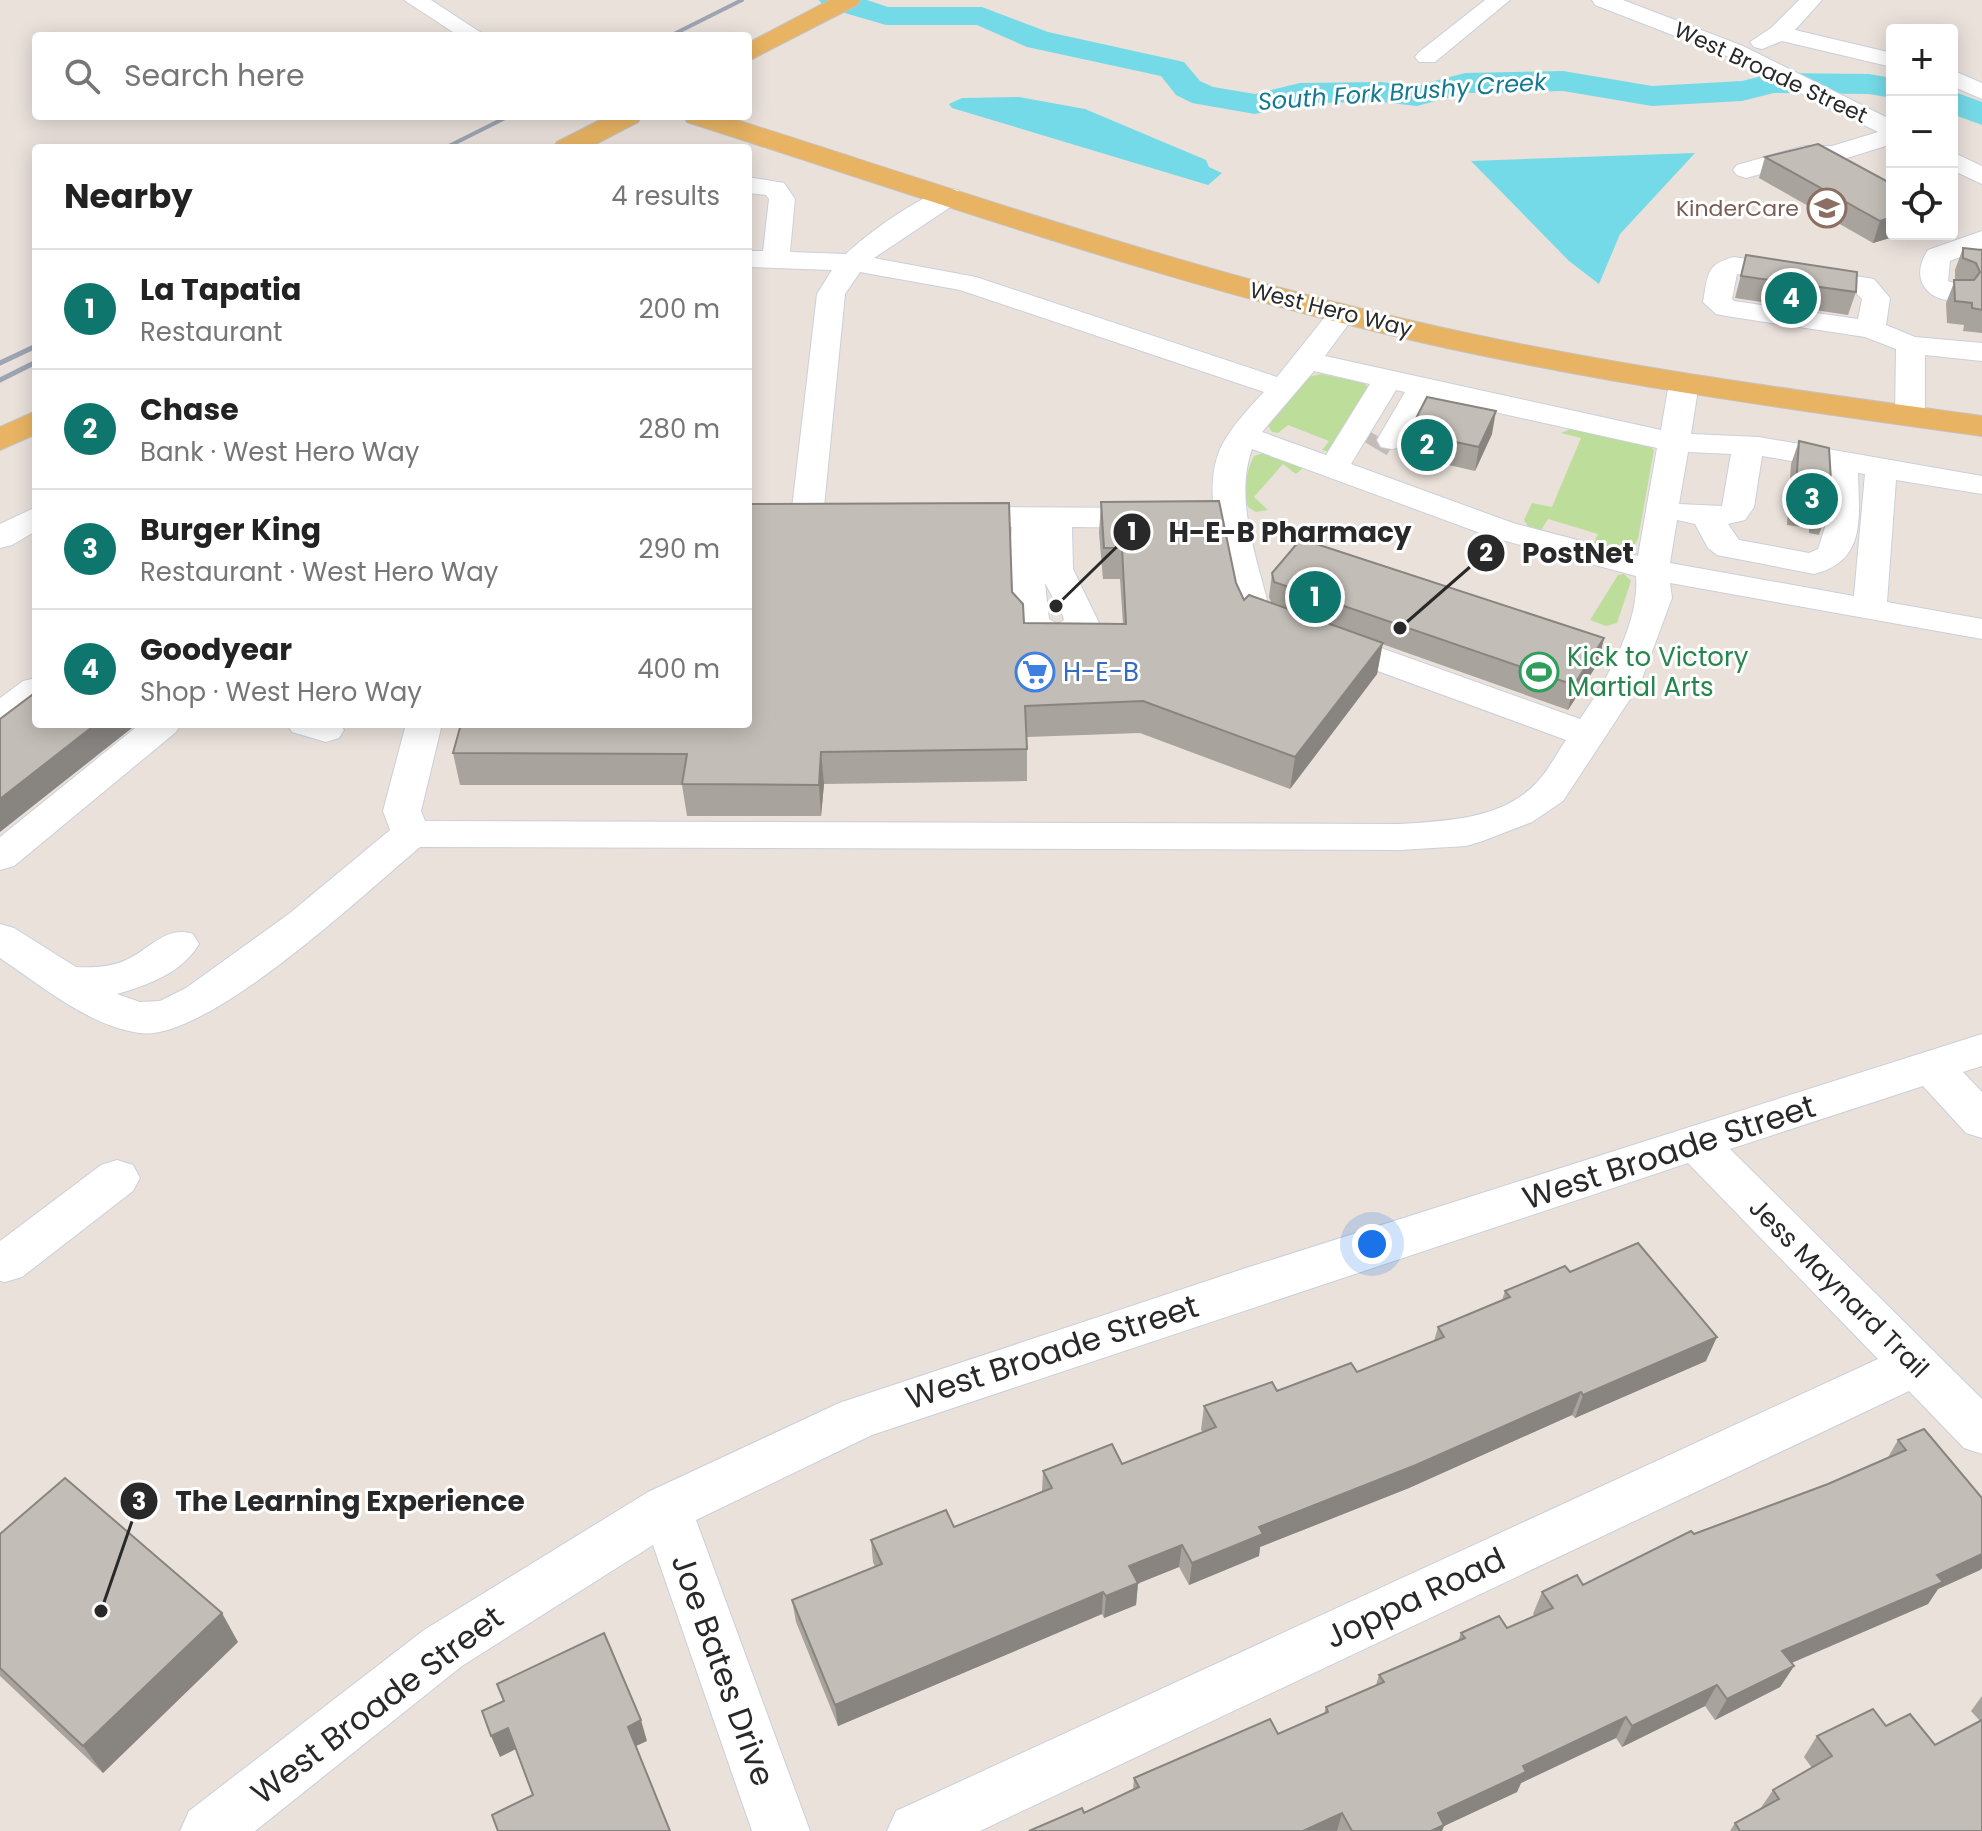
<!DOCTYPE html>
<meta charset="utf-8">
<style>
:root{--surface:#fff;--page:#f2f2f2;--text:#222;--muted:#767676;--line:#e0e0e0;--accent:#0f766e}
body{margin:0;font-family:Poppins,sans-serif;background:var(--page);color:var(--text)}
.controls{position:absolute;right:24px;top:24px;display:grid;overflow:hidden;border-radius:8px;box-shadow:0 4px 20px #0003}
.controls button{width:72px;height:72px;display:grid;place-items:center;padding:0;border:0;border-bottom:2px solid var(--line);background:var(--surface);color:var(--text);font:40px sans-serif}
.you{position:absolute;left:1372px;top:1244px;width:28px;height:28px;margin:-20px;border:6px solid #fff;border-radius:50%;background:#1a73e8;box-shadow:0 0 0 12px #1a73e833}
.badge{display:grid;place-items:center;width:52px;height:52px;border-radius:50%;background:var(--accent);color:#fff;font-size:26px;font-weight:700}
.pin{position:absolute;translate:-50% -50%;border:4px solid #fff;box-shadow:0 2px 8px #0006}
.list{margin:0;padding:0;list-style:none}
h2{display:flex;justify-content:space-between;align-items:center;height:104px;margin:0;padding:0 32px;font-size:34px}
h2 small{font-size:26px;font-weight:400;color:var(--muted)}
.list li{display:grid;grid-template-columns:52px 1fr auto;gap:24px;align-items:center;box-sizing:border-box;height:120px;padding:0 32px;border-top:2px solid var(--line)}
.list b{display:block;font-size:30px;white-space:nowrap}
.list p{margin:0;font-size:26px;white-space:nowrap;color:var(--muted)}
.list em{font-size:26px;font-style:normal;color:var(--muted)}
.icon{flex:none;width:44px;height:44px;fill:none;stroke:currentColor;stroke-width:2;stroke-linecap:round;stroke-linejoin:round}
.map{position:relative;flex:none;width:1982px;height:1831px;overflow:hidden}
.search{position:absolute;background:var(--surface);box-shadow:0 4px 20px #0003;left:32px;top:32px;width:720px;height:88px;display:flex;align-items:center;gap:20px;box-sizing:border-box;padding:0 28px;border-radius:8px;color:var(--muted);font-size:30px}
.panel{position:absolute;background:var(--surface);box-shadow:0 4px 20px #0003;left:32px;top:144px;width:720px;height:584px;border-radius:8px}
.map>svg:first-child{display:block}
.green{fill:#bcde9a}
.water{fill:#74dae7}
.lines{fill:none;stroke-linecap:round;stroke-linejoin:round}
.river{fill:#74dae7;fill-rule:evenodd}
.minor-tunnel{stroke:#c3bcb7;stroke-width:32;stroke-dasharray:32 16;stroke-linecap:butt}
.minor-casing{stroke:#cacfda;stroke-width:2}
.major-casing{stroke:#c3c3c3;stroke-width:2}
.minor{fill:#fff;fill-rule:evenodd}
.major{fill:#e8b463;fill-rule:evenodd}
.rail-far1{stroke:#9ea4b2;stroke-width:4}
.rail{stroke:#9ea4b2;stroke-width:5}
.wall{fill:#a8a39d}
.shaded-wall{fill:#888480}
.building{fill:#c3bdb7;stroke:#888480;stroke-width:2}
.labels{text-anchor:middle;stroke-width:6;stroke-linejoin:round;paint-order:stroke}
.far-street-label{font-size:22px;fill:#292929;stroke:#fff}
.far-education-label{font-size:22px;fill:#785e54;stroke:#fff;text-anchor:end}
.far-water-label{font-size:24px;font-style:italic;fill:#157991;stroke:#fff}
.leisure-label{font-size:26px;fill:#27864d;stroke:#fff;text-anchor:start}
.shop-label{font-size:26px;fill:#366cbe;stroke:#fff;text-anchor:start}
.street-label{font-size:26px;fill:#292929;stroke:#fff}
.near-street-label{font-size:32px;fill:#292929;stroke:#fff}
.leader{fill:none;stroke:#292929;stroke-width:3}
.callout-dot{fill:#292929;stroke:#fff;stroke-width:3}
.mark-label{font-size:24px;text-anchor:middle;font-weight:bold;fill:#fff}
.callout-label{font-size:28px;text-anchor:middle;font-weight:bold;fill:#292929;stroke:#fff;stroke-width:6;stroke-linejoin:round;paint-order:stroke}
</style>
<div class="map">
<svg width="1982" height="1831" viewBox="0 0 1982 1831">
<rect width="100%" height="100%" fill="#eae1db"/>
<g class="green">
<path d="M 1321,374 L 1364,383 L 1371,390 L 1330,452 L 1322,450 L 1329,441 L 1288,425 L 1278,433 L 1272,432 L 1268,426 L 1308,377 Z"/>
<path d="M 1571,429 L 1647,444 L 1654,450 L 1638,539 L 1634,546 L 1605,549 L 1593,545 L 1598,534 L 1548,519 L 1541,530 L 1528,526 L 1524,520 L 1532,503 L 1552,507 L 1581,438 L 1561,433 Z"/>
<path d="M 1267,452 L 1303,468 L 1296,474 L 1283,464 L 1254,497 L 1268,510 L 1256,512 L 1248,507 C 1243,490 1246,472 1254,456 Z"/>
<path d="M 1624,574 L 1631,581 L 1617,623 L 1606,626 L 1590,620 L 1618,575 Z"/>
</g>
<g class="water">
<path d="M 1019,97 L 1085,109 L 1206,160 L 1209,167 L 1222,173 L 1208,185 L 952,108 L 949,104 L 962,98 Z"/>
<path d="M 1695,153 L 1620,234 L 1599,284 L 1569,261 L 1471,161 Z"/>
</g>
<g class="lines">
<g class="river">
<path d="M 819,0 L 867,0 L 888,7 L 982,7 L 1048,32 L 1184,62 L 1200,81 L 1213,87 L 1255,94 L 1300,83 L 1381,82 L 1416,86 L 1465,73 L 1563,71 L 1652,86 L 1742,81 L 1774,73 L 1869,74 L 1892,78 L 1892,98 L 1869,94 L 1774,93 L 1742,101 L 1652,106 L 1563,91 L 1466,93 L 1417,106 L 1381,102 L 1300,103 L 1255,114 L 1192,103 L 1176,95 L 1161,76 L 1027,47 L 977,25 L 886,25 L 824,7 Z"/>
<path d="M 1952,91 L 1982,102 L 1982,125 L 1952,114 Z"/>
</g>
<path class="minor-tunnel" d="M 1373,447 L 1379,437"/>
<defs>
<g id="minor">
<path d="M 404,0 L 431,0 L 486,36 L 459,36 Z"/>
<path d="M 1485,0 L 1510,0 L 1435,62 L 1419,62 L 1415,57 L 1419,52 Z"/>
<path d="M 1592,0 L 1623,0 L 1743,46 L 1892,120 L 1892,144 L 1834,162 L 1805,162 L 1746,178 L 1737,175 L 1733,170 L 1737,165 L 1804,146 L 1832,146 L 1878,132 L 1727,56 L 1595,5 Z"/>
<path d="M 1799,0 L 1822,0 L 1795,30 L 1892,53 L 1892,67 L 1782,41 L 1762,49 L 1754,47 L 1750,42 L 1771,28 Z"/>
<path d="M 1952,70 L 1982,83 L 1982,99 L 1952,86 Z"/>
<path d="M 1952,152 L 1982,166 L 1982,184 L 1952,170 Z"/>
<path d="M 748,177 L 784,183 L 795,199 L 790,252 L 846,254 C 866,235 932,184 958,190 L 962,196 L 958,202 L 874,258 L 976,277 L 1277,377 L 1332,308 L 1342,306 L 1352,308 L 1356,314 L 1325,356 L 1661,430 L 1669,383 L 1674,377 L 1684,374 L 1694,377 L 1699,383 L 1691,434 L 1759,437 L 1982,476 L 1982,494 L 1896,480 L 1887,602 L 1982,619 L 1982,639 L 1670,583 L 1672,598 L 1640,684 L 1563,801 L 1532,822 L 1480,842 L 1466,846 L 1400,850 L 420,847 C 366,892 207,1043 139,1033 C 87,1025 42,986 0,958 L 0,924 L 14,928 L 76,967 C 93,968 111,967 126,960 C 151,949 165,925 193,934 L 199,944 C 182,973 148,985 117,994 L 140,1002 L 160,1001 L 186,988 L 290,913 L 390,830 L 383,811 L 406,724 L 442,724 L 421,811 L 425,821 L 1400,824 C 1446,821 1505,819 1538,781 C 1549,769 1557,753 1566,740 L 1241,621 L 1236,614 C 1226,565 1198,492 1222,445 C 1232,426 1249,408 1264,392 L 960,290 L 860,272 L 845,294 L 823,517 L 818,524 L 807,527 L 796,524 L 791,517 L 817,294 L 832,270 L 748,267 L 748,251 L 763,251 L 769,199 L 766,195 L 748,193 ZM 1314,371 L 1370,384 L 1326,455 L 1262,432 ZM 1396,390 L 1405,392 L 1377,440 L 1381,447 L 1392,449 L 1403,447 L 1431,398 L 1657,448 L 1638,556 L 1513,523 L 1351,464 ZM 1252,449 L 1491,537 L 1636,576 C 1640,622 1606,682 1580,719 L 1269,608 C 1257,557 1234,501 1252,449 ZM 1688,452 L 1731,454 L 1722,506 L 1679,504 ZM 1762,456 L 1826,467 L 1827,521 L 1818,549 L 1809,553 L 1739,540 L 1728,524 L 1745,520 L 1754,507 ZM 1858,473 L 1865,474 L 1854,596 L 1670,563 L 1677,520 L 1695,524 L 1708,548 L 1717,555 L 1814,574 C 1867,561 1859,517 1858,473 Z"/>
<path d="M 1982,231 L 1982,248 L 1950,261 L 1948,281 L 1965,287 L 1969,293 L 1965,299 C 1931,307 1907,281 1928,250 Z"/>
<path d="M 1734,257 L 1874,279 L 1890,298 L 1886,325 L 1915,337 L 1982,343 L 1982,361 L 1925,355 L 1925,416 L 1921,422 L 1910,425 L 1899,422 L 1895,416 L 1896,349 L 1865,337 L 1726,316 L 1716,314 L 1703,302 C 1708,276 1705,264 1734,257 ZM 1737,274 L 1855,292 L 1862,299 L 1858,319 L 1734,301 L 1732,299 Z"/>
<path d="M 36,507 L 36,531 L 12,545 L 0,548 L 0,524 Z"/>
<path d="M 954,507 L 1154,508 L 1165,511 L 1170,518 L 1165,525 L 1154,528 L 1072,527 L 1073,569 L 1099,623 C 1080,651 1034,651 1015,623 L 1010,551 L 1012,527 L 943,524 L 938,517 L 943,510 ZM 1045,583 L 1063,616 L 1064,620 L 1058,624 L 1049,619 Z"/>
<path d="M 36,678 L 36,706 L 13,724 L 0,728 L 0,698 L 23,681 Z"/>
<path d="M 140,724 L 181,724 L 176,732 L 14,866 L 0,870 L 0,837 Z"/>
<path d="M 287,724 L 340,724 L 344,730 L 339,738 L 326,742 L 292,732 Z"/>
<path d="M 1982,1034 L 1982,1066 L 1963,1072 L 1982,1092 L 1982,1138 L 1966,1133 L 1923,1086 L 1730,1149 L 1982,1399 L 1982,1454 L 1964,1448 L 1909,1391 L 980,1831 L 887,1831 L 896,1811 L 1878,1359 L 1688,1163 L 872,1435 L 696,1520 L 810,1831 L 752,1831 L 653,1545 L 462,1666 L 255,1831 L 180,1831 L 189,1811 L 424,1630 L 648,1492 L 839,1403 L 1243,1269 Z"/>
<path d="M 117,1160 L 133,1165 L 140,1178 L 133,1191 L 22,1277 L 5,1282 L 0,1281 L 0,1241 L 101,1165 Z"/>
</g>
<g id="major">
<path d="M 830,0 L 860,0 L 857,5 L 748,61 L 748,43 Z"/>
<path d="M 608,116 L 641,116 L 638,122 L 588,148 L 553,148 L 557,142 Z"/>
<path d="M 684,116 L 724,116 C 954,189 1182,268 1417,322 C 1603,365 1793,390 1982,416 L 1982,436 C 1794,410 1605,384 1420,342 C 1171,285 930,200 687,122 Z"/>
<path d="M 36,411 L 36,434 L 0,450 L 0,427 Z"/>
</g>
</defs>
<use href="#minor" class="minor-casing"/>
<use href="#major" class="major-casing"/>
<use href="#minor" class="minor"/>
<use href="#major" class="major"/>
<g class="rail-far1">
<path d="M 670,36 L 742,0"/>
<path d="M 445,148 L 509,116"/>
</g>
<g class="rail">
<path d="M 0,363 L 36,346"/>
<path d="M 0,380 L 36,362"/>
</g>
</g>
<g class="wall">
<path d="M 1818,144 L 1892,234 L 1903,234 L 1873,243 L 1759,178 L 1765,157 Z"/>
<path d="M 1963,248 L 1982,250 L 1982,333 L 1963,331 L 1964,325 L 1947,323 L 1946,303 L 1955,280 L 1955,270 Z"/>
<path d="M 1746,255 L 1856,292 L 1848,315 L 1735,298 Z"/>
<path d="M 1409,432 L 1492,434 L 1475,471 L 1405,455 Z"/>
<path d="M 1799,441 L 1832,497 L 1819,535 L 1809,533 L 1809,528 L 1787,525 L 1791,464 Z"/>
<path d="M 1101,502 L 1236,583 L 1244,600 L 1271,602 L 1269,597 L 1272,573 L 1604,638 L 1598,663 L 1568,710 L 1382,644 L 1377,674 L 1290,789 L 1140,733 L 1027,737 L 1027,781 L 824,784 L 821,816 L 687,816 L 682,785 L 460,785 L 453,753 L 1012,592 L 1024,623 L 1123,624 L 1120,579 L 1103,579 L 1099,533 Z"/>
<path d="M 1570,1272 L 1706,1361 L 1575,1418 L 1572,1415 L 1409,1488 L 1260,1547 L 1259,1556 L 1189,1585 L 1179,1567 L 1138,1583 L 1136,1605 L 1104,1618 L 1102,1614 L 838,1726 L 796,1622 L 792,1600 L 875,1567 L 873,1562 L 871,1540 L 954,1527 L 1042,1491 L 1043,1471 L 1122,1464 L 1203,1432 L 1201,1430 L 1204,1406 L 1357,1372 L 1434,1341 L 1438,1327 L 1502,1300 L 1505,1291 Z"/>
<path d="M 1898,1440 L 1982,1498 L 1982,1568 L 1980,1570 L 1938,1589 L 1928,1604 L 1792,1663 L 1794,1666 L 1780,1687 L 1715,1720 L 1705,1706 L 1622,1747 L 1616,1738 L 1521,1783 L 1517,1792 L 1444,1826 L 1442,1831 L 1029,1831 L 1084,1813 L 1133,1790 L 1134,1778 L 1278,1734 L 1324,1714 L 1326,1707 L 1376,1685 L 1379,1675 L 1458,1641 L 1461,1633 L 1507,1628 L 1535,1616 L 1533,1614 L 1542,1592 L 1583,1585 L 1694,1534 L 1828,1484 L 1887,1459 Z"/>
<path d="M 0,1534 L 238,1642 L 103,1773 L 0,1676 Z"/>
<path d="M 1982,1696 L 1982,1831 L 1730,1831 L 1735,1823 L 1760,1809 L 1773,1790 L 1812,1768 L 1804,1757 L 1817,1736 L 1886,1726 L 1935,1745 L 1980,1721 L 1971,1711 Z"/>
</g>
<g class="shaded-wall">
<path d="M 1892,217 L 1892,234 L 1903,234 L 1873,243 L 1880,221 Z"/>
<path d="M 1496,411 L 1492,434 L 1475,471 L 1479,447 Z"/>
<path d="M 1604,638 L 1598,663 L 1568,710 L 1574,685 Z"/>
<path d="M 1383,643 L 1377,674 L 1290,789 L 1295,757 Z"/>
<path d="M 96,724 L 137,724 L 0,832 L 0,799 Z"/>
<path d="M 821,752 L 824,784 L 821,816 L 819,785 Z"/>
<path d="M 1717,1337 L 1706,1361 L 1575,1418 L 1583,1395 Z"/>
<path d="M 1581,1392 L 1572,1415 L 1409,1488 L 1260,1547 L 1259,1556 L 1189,1585 L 1192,1563 L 1259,1527 Z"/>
<path d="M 1182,1545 L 1179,1567 L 1127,1588 L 1129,1566 Z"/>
<path d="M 1982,1554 L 1982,1568 L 1980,1570 L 1938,1589 L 1928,1604 L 1770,1672 L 1782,1651 L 1937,1575 Z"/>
<path d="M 1138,1583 L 1136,1605 L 1104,1618 L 1106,1596 Z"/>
<path d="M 1103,1592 L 1102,1614 L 838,1726 L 835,1705 Z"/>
<path d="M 222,1613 L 238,1642 L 103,1773 L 83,1746 Z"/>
<path d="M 1794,1666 L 1780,1687 L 1715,1720 L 1727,1699 Z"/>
<path d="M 1717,1685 L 1705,1706 L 1622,1747 L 1632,1726 Z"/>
<path d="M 1626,1717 L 1616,1738 L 1521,1783 L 1517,1792 L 1444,1826 L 1442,1831 L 1430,1831 L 1438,1813 L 1523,1766 Z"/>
<path d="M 641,1720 L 647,1741 L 634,1747 L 628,1727 Z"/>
<path d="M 508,1728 L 516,1749 L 500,1757 L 491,1736 Z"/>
<path d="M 1342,1813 L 1337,1831 L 1303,1831 Z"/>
</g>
<g class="building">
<path d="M 1818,144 L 1892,184 L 1892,217 L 1880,221 L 1765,157 Z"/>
<path d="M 1963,248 L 1982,250 L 1982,310 L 1972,308 L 1972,303 L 1955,301 L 1954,280 L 1974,280 L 1980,272 L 1976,263 L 1963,258 Z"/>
<path d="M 1746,255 L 1857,272 L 1856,292 L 1741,276 Z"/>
<path d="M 1427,397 L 1496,411 L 1479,447 L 1409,432 Z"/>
<path d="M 1799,441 L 1829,448 L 1832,497 L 1827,511 L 1817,510 L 1817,504 L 1795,501 Z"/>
<path d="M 1219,501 L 1236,583 L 1244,600 L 1249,595 L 1383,643 L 1295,757 L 1143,701 L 1025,706 L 1027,749 L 821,752 L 819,785 L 682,784 L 687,754 L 453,753 L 461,724 L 748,724 L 748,504 L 1009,503 L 1012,592 L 1023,604 L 1024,623 L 1126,624 L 1122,548 L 1104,548 L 1101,502 Z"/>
<path d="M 1301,539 L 1604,638 L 1574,685 L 1274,582 L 1272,573 Z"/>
<path d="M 36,692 L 36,724 L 96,724 L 0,799 L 0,719 Z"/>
<path d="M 1638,1243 L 1717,1337 L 1583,1395 L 1581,1392 L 1416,1465 L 1259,1527 L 1263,1534 L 1192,1563 L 1182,1545 L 1129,1566 L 1138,1583 L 1106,1596 L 1103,1592 L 835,1705 L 792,1600 L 882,1564 L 871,1540 L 946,1510 L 954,1527 L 1052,1488 L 1043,1471 L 1112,1444 L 1122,1464 L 1216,1427 L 1204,1406 L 1272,1382 L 1277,1391 L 1351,1363 L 1357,1372 L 1444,1337 L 1438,1327 L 1510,1297 L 1505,1291 L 1565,1266 L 1570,1272 Z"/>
<path d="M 1924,1429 L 1982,1498 L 1982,1554 L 1937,1575 L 1943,1582 L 1782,1651 L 1794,1666 L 1727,1699 L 1717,1685 L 1632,1726 L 1626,1717 L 1523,1766 L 1526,1772 L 1438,1813 L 1444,1825 L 1431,1831 L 1352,1831 L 1342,1813 L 1303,1831 L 1029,1831 L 1082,1808 L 1084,1813 L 1139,1787 L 1134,1778 L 1270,1719 L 1278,1734 L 1328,1712 L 1326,1707 L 1384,1682 L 1379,1675 L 1465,1638 L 1461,1633 L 1499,1616 L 1507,1628 L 1553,1608 L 1542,1592 L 1577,1575 L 1583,1585 L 1691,1531 L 1694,1534 L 1828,1484 L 1906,1450 L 1898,1440 Z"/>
<path d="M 65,1478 L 222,1613 L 83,1746 L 0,1668 L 0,1534 Z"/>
<path d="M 604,1633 L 641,1720 L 628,1727 L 670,1831 L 498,1831 L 492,1815 L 533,1795 L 508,1728 L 491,1736 L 482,1711 L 504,1701 L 497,1684 Z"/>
<path d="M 1873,1709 L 1886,1726 L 1910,1714 L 1935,1745 L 1982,1720 L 1982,1831 L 1740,1831 L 1735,1823 L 1779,1799 L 1773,1790 L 1832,1756 L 1817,1736 Z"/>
</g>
<defs>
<symbol id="school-ring" viewBox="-11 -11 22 22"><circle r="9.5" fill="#fff" stroke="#8d6e63" stroke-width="1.5"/><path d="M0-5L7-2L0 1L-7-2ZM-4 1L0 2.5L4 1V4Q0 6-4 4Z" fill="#8d6e63"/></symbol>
<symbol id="supermarket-ring" viewBox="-11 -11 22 22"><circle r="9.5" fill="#fff" stroke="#3f7fe0" stroke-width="1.5"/><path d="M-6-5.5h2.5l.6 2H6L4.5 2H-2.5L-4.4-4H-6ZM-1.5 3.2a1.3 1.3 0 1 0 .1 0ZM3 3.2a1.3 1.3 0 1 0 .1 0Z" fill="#3f7fe0"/></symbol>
<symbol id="stadium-ring" viewBox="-11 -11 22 22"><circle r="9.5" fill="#fff" stroke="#2e9e5b" stroke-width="1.5"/><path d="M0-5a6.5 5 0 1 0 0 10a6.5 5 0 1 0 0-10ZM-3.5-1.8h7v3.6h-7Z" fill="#2e9e5b"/></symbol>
</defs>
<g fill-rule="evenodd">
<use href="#school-ring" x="1805" y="186" width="44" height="44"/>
<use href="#supermarket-ring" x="1013" y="650" width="44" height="44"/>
<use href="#stadium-ring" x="1517" y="650" width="44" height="44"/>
</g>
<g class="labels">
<g class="far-street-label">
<text transform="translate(1771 72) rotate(25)" y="8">West Broade Street</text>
<text transform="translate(1331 309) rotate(14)" y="8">West Hero Way</text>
</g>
<g class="far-education-label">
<text x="1799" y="216">KinderCare</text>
</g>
<g class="far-water-label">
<text transform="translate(1402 92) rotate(-4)" y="8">South Fork Brushy Creek</text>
</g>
<g class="leisure-label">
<text x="1567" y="666">Kick to Victory<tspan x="1567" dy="30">Martial Arts</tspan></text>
</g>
<g class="shop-label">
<text x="1063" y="681">H-E-B</text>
</g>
<g class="street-label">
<text transform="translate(1839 1288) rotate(45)" y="9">Jess Maynard Trail</text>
</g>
<g class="near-street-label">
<text transform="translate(1669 1152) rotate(-18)" y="11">West Broade Street</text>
<text transform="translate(1052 1352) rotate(-18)" y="11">West Broade Street</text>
<text transform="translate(1415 1598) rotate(-25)" y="11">Joppa Road</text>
<text transform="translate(723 1670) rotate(70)" y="11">Joe Bates Drive</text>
<text transform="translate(377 1705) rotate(-37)" y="11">West Broade Street</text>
</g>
</g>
<path class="leader" d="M1056 606L1132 532M1400 628L1486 553M101 1611L139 1501"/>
<g class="callout-dot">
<circle cx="1056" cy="606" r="8"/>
<circle cx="1400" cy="628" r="8"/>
<circle cx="101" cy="1611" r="8"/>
<circle cx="1132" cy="532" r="20"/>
<circle cx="1486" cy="553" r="20"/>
<circle cx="139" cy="1501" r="20"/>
</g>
<g class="mark-label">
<text x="1132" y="540">1</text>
<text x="1486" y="561">2</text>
<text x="139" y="1510">3</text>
</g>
<g class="callout-label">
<text x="1290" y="542">H-E-B Pharmacy</text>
<text x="1578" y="563">PostNet</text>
<text x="350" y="1511">The Learning Experience</text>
</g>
</svg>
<div class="controls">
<button>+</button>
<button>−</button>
<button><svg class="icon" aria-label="locate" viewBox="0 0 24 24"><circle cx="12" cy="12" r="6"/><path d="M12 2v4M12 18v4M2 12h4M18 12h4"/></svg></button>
</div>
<div class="you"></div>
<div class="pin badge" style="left:1315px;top:597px">1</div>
<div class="pin badge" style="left:1427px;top:445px">2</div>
<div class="pin badge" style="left:1812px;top:499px">3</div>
<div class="pin badge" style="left:1791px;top:298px">4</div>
<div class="search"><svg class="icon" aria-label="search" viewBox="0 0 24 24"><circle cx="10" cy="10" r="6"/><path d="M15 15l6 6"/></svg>Search here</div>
<section class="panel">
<h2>Nearby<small>4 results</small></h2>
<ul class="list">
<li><span class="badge">1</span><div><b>La Tapatia</b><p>Restaurant</p></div><em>200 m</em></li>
<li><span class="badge">2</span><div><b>Chase</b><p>Bank · West Hero Way</p></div><em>280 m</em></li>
<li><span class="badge">3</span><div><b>Burger King</b><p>Restaurant · West Hero Way</p></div><em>290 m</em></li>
<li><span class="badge">4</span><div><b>Goodyear</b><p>Shop · West Hero Way</p></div><em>400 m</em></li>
</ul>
</section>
</div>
